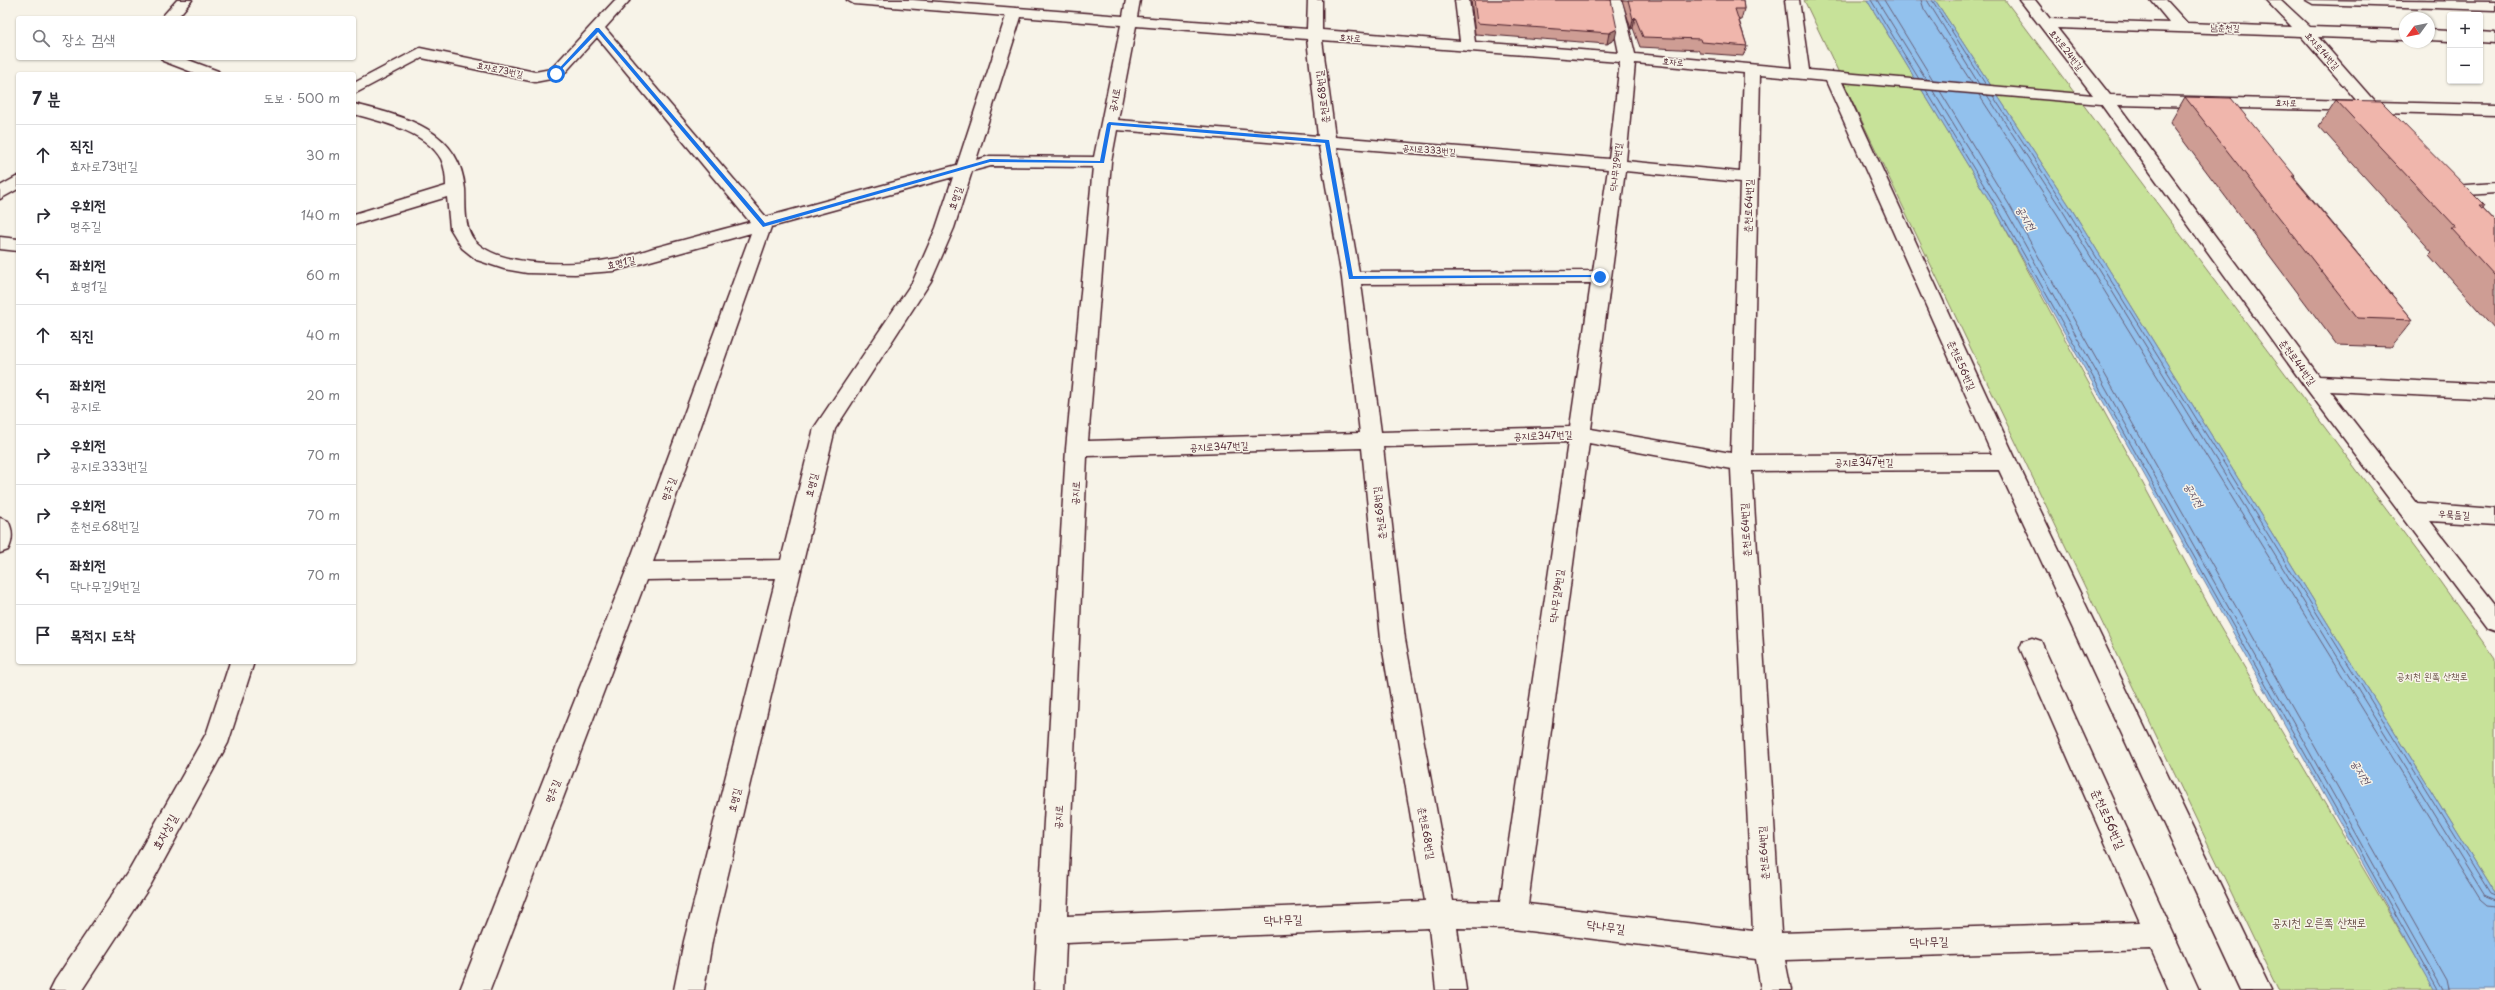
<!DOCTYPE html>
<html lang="ko">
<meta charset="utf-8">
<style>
:root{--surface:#fff;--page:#f2f2f3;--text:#2b2b33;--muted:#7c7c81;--line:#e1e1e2}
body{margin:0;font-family:"Playpen Sans","Poor Story",sans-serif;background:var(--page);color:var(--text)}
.controls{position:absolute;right:12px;top:12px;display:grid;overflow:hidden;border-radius:4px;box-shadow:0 1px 3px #0004}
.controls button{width:36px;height:36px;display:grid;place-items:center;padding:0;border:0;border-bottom:1px solid var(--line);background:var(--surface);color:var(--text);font:20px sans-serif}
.compass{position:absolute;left:2399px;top:12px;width:36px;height:36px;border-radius:50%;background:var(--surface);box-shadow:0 1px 3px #0004;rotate:237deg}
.stop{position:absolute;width:12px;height:12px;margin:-9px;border:3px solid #1a73e8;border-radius:50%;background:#fff}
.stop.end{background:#1a73e8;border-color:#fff;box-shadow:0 1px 4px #0008}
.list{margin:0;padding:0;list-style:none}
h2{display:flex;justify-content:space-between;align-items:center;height:52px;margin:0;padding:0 16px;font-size:17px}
h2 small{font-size:13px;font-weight:400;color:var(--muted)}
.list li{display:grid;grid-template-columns:26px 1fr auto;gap:12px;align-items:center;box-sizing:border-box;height:60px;padding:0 16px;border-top:1px solid var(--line)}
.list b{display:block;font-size:15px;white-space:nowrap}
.list p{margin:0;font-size:13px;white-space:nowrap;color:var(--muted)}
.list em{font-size:13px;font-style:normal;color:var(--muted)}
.icon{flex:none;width:22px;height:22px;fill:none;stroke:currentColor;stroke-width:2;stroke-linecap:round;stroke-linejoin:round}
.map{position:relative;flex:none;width:2495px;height:990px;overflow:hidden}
.search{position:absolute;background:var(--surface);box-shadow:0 1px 3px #0004;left:16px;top:16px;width:340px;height:44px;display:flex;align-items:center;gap:10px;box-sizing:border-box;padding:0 14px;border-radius:4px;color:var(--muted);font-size:15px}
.panel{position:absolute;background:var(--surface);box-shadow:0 1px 3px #0004;left:16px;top:72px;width:340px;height:592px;border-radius:4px}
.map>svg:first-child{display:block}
.green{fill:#c7e299;stroke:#888062}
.water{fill:#92c1ed;stroke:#75809f}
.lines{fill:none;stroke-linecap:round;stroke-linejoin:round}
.shore{stroke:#676079;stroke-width:1}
.minor-casing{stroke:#4a1f2b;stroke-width:3}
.minor{fill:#f7f3e8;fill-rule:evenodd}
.wall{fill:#ce9d94;stroke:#4a1f2b}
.shaded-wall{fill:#a87f78;stroke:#4a1f2b}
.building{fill:#f0b6ac;stroke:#4a1f2b}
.route{fill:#1a73e8}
.labels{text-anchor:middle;stroke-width:3;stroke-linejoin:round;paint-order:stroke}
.far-street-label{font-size:9px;fill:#4a1f2b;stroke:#f7f3e8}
.street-label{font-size:10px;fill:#4a1f2b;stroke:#f7f3e8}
.park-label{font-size:10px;fill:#695046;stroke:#f7f3e8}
.water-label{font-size:11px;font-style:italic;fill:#605065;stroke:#f7f3e8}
.near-street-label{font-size:12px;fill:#4a1f2b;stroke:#f7f3e8}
.near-park-label{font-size:12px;fill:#695046;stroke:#f7f3e8}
</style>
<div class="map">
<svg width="2495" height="990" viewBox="0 0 2495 990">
<rect width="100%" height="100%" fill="#f7f3e8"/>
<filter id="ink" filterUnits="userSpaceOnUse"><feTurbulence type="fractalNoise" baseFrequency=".025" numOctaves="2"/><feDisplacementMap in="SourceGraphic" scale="8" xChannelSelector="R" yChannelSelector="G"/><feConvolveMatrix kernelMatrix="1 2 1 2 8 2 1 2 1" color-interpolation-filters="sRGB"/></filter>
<g filter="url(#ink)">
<g class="green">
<path d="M 1804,0 L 1867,0 L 1997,213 L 2217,621 L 2435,990 L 2278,990 Z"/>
<path d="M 1935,0 L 2005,0 L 2436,576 L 2495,659 L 2495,894 L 2069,205 Z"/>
</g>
<path class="water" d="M 1867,0 L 1935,0 L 2069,205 L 2495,894 L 2495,990 L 2434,990 L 1997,213 Z"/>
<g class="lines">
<g class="shore">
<path d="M 1871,0 L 1919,79"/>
<path d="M 1877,0 L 1926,79"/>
<path d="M 1884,0 L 1933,80"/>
<path d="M 1921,0 L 1924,9 L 1972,83"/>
<path d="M 1927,0 L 1979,84"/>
<path d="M 1932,0 L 1986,85"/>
<path d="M 1926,90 L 2000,212 L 2438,990"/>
<path d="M 1933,91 L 2005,209 L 2443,990"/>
<path d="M 1940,91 L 2010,206 L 2447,981 L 2449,990"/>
<path d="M 1979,95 L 2057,214 L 2480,899 L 2487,905 L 2495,906"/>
<path d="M 1987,95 L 2062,210 L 2485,896 L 2495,900"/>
<path d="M 1993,96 L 2066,208 L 2490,893 L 2495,895"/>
</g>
<defs>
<g id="minor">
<path d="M 177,0 L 192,0 L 177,18 L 161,18 Z"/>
<path d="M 615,0 L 630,0 L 605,28 L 766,217 L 957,165 L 1006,16 L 854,4 L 847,0 L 913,0 L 1123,16 L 1126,0 L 1140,0 L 1137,17 L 1307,29 L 1308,0 L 1322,0 L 1322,30 L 1460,41 L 1455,0 L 1469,0 L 1475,42 L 1619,53 L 1608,0 L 1622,0 L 1635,54 L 1793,68 L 1785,0 L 1799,0 L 1809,70 L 2093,95 L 2020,0 L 2035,0 L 2050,19 L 2170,23 L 2151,0 L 2166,0 L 2187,23 L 2292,27 L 2266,0 L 2281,0 L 2310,27 L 2405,30 L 2405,40 L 2318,37 L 2375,102 L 2495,105 L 2495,115 L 2382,112 L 2374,116 L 2366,111 L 2118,105 L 2319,376 L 2495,385 L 2495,399 L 2330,391 L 2417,503 L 2495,509 L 2495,525 L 2430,521 L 2495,604 L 2495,632 L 2487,629 L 2306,388 L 2101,104 L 1842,82 L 2017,462 L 2271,990 L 2241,990 L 1999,470 L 1752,471 L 1781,933 L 2140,922 L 2020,648 L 2023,641 L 2032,638 L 2041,641 L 2044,648 L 2199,990 L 2169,990 L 2151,949 L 1785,960 L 1791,990 L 1761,990 L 1756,959 L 1512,929 L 1457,928 L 1466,990 L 1436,990 L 1429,928 L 1066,943 L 1064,990 L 1034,990 L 1066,449 L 1093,167 L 991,166 L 972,171 L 954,228 L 931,281 L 835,429 L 712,941 L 704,990 L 674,990 L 684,941 L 776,578 L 646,580 L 490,990 L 460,990 L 626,571 L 751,233 L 614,271 L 575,274 L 527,273 L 504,269 L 477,260 L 462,248 L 450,228 L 447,197 L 354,225 L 354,214 L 446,186 C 446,178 445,167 441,159 C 425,131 382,122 354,114 L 354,104 C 403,116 460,129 465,189 C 466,205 463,227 475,241 C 501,269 579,265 613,259 C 628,257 643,251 657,247 C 688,239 719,230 750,222 L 597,37 L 562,76 L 556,78 L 535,82 L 422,58 L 354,94 L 354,83 L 420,48 L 535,72 L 551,69 ZM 1021,17 L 1121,25 L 1094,157 L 990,156 L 976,160 ZM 1136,26 L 1307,39 L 1318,136 L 1118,120 ZM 2057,28 L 2301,36 L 2357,101 L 2110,95 ZM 1322,40 L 1620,62 L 1609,159 L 1335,137 ZM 1635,63 L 1744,73 L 1740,172 L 1626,161 ZM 1760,75 L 1826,81 L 1992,454 L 1752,455 ZM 1117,130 L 1319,146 L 1342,278 L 1360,433 L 1088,441 L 1111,162 ZM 1337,147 L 1608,169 L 1593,271 L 1359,272 ZM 1625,171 L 1740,182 L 1731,453 L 1591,429 ZM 953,177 L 936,228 L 913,281 L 814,428 L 781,560 L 653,562 L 771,227 ZM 1591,283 L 1570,427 L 1381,432 L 1361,284 ZM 1568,442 L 1500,902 L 1453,901 L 1405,639 L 1383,447 ZM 1589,443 L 1731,469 L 1753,931 L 1528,904 ZM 1362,448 L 1381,639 L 1425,901 L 1067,916 L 1087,456 Z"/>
<path d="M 2306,0 L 2495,2 L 2495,10 L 2313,4 Z"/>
<path d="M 2429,30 L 2450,31 L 2450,41 L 2429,40 Z"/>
<path d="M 2480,32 L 2495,33 L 2495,43 L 2480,42 Z"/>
<path d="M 161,58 L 183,58 L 218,71 L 220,74 L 197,74 L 163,61 Z"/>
<path d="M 18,176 L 18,189 L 0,199 L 0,186 Z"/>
<path d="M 2495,183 L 2495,193 L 2454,196 L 2448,195 L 2445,191 L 2448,187 L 2454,186 Z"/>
<path d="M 0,237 L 18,239 L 18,251 L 0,249 Z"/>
<path d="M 0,518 L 8,521 C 13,530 13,541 8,550 L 0,553 Z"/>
<path d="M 230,662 L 254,662 L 228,743 L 150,886 L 82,990 L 50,990 L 55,980 L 130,868 L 207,732 Z"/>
</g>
</defs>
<use href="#minor" class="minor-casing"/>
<use href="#minor" class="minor"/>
</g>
<g class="wall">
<path d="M 1471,0 L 1611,0 L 1615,39 L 1607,44 L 1475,34 Z"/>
<path d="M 1622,0 L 1743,0 L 1744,9 L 1741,20 L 1739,20 L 1747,46 L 1743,56 L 1700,53 L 1698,50 L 1640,47 L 1633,28 L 1631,29 Z"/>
<path d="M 2185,97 L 2295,176 L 2294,177 L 2413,320 L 2391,347 L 2337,345 L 2170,123 Z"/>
<path d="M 2336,100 L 2484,205 L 2482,208 L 2495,222 L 2495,329 L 2429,255 L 2432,252 L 2319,126 Z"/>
</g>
<g class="shaded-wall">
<path d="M 1635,17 L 1633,28 L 1631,29 L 1633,19 Z"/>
<path d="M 1617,29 L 1615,39 L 1607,44 L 1609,33 Z"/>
</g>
<g class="building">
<path d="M 1474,0 L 1611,0 L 1617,29 L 1609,33 L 1477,23 Z"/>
<path d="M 1628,0 L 1743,0 L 1744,9 L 1735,9 L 1747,46 L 1702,42 L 1701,39 L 1643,37 L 1635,17 L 1633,19 Z"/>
<path d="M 2185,97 L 2231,98 L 2295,176 L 2292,176 L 2413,320 L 2358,318 Z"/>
<path d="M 2336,100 L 2381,101 L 2484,205 L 2479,205 L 2495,222 L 2495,276 L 2451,228 L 2456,228 Z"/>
</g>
</g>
<path class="route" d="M 596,28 L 599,28 L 765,223 L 990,159 L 1100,161 L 1107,124 L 1109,122 L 1329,140 L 1353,276 L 1600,275 L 1602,277 L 1349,279 L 1325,143 L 1111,125 L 1104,163 L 990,162 L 763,227 L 598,32 L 557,74 L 554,74 Z"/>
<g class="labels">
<g class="far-street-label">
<text transform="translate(2225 28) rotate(2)" y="3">남춘천길</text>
<text transform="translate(1350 38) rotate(4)" y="3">효자로</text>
<text transform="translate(2066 50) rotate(52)" y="3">효자로24번길</text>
<text transform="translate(2322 51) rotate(49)" y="3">효자로14번길</text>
<text transform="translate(1673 62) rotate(5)" y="3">효자로</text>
<text transform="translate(500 70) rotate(12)" y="3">효자로73번길</text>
<text transform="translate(2286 103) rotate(1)" y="3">효자로</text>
<text transform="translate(1429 150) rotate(5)" y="3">공지로333번길</text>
<text transform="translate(1616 167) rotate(-83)" y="3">닥나무길9번길</text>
</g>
<g class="street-label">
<text transform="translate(1322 97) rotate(-97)" y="4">춘천로68번길</text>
<text transform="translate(1114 100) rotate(-79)" y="4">공지로</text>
<text transform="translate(955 198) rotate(-71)" y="4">효명길</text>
<text transform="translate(1748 206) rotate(-88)" y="4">춘천로64번길</text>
<text transform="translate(621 262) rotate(-12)" y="4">효명1길</text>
<text transform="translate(2298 362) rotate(54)" y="4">춘천로44번길</text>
<text transform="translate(1962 365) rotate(66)" y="4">춘천로56번길</text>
<text transform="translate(1543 435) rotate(-2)" y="4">공지로347번길</text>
<text transform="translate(1219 446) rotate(-2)" y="4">공지로347번길</text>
<text x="1864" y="466">공지로347번길</text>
<text transform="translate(811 485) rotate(-76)" y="4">효명길</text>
<text transform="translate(668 489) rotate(-70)" y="4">명주길</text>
<text transform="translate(1075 493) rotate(-87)" y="4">공지로</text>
<text transform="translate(1379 513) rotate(-96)" y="4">춘천로68번길</text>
<text transform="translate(2454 514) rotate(4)" y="4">우묵들길</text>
<text transform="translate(1745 530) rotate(-93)" y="4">춘천로64번길</text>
<text transform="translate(1556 596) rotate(-82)" y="4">닥나무길9번길</text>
<text transform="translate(552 791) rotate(-69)" y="4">명주길</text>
<text transform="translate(734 800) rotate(-76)" y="4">효명길</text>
<text transform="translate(1058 817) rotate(-87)" y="4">공지로</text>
<text transform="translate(1427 833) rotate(80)" y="4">춘천로68번길</text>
<text transform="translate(1763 853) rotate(-93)" y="4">춘천로64번길</text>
</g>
<g class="park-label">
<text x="2432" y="680">공치천 왼쪽 산책로</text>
</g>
<g class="water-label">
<text transform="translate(2026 218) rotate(59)" y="4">공지천</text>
<text transform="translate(2194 495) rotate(59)" y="4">공지천</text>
<text transform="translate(2361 772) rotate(59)" y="4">공지천</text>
</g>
<g class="near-street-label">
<text transform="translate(2108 819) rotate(66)" y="4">춘천로56번길</text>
<text transform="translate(165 832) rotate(-61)" y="4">효자상길</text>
<text transform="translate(1283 920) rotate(-2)" y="4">닥나무길</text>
<text transform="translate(1606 927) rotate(7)" y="4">닥나무길</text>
<text transform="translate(1929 942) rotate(-2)" y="4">닥나무길</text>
</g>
<g class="near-park-label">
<text x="2319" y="927">공지천 오른쪽 산책로</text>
</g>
</g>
</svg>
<div class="controls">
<button>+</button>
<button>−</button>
</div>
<svg class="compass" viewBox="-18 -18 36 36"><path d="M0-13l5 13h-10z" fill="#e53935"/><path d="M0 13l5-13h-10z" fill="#7c7c81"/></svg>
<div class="stop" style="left:556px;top:74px"></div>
<div class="stop end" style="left:1600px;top:277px"></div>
<div class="search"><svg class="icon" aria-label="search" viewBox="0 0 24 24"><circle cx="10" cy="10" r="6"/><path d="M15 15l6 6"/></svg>장소 검색</div>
<section class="panel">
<h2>7 분<small>도보 · 500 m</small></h2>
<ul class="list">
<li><svg class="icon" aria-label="ahead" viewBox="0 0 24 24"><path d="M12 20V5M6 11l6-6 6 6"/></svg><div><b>직진</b><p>효자로73번길</p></div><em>30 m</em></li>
<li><svg class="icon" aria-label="right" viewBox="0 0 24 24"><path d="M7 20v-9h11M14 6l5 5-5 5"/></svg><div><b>우회전</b><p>명주길</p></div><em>140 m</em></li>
<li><svg class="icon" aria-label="left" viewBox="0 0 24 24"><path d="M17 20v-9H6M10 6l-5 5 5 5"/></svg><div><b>좌회전</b><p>효명1길</p></div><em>60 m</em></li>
<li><svg class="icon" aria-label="ahead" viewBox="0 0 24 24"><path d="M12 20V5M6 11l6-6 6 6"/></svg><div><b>직진</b></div><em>40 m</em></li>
<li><svg class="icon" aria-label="left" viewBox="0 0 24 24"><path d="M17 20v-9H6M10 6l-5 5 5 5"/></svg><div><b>좌회전</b><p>공지로</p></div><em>20 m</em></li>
<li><svg class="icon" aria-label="right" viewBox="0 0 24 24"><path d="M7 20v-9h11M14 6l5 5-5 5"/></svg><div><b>우회전</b><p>공지로333번길</p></div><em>70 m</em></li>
<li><svg class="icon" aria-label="right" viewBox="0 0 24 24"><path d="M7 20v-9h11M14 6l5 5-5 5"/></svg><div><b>우회전</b><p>춘천로68번길</p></div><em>70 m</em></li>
<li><svg class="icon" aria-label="left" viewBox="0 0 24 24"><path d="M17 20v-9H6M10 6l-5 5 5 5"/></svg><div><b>좌회전</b><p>닥나무길9번길</p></div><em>70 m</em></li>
<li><svg class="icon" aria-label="arrive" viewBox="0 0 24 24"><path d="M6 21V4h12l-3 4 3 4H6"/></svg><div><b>목적지 도착</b></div></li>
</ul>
</section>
</div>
